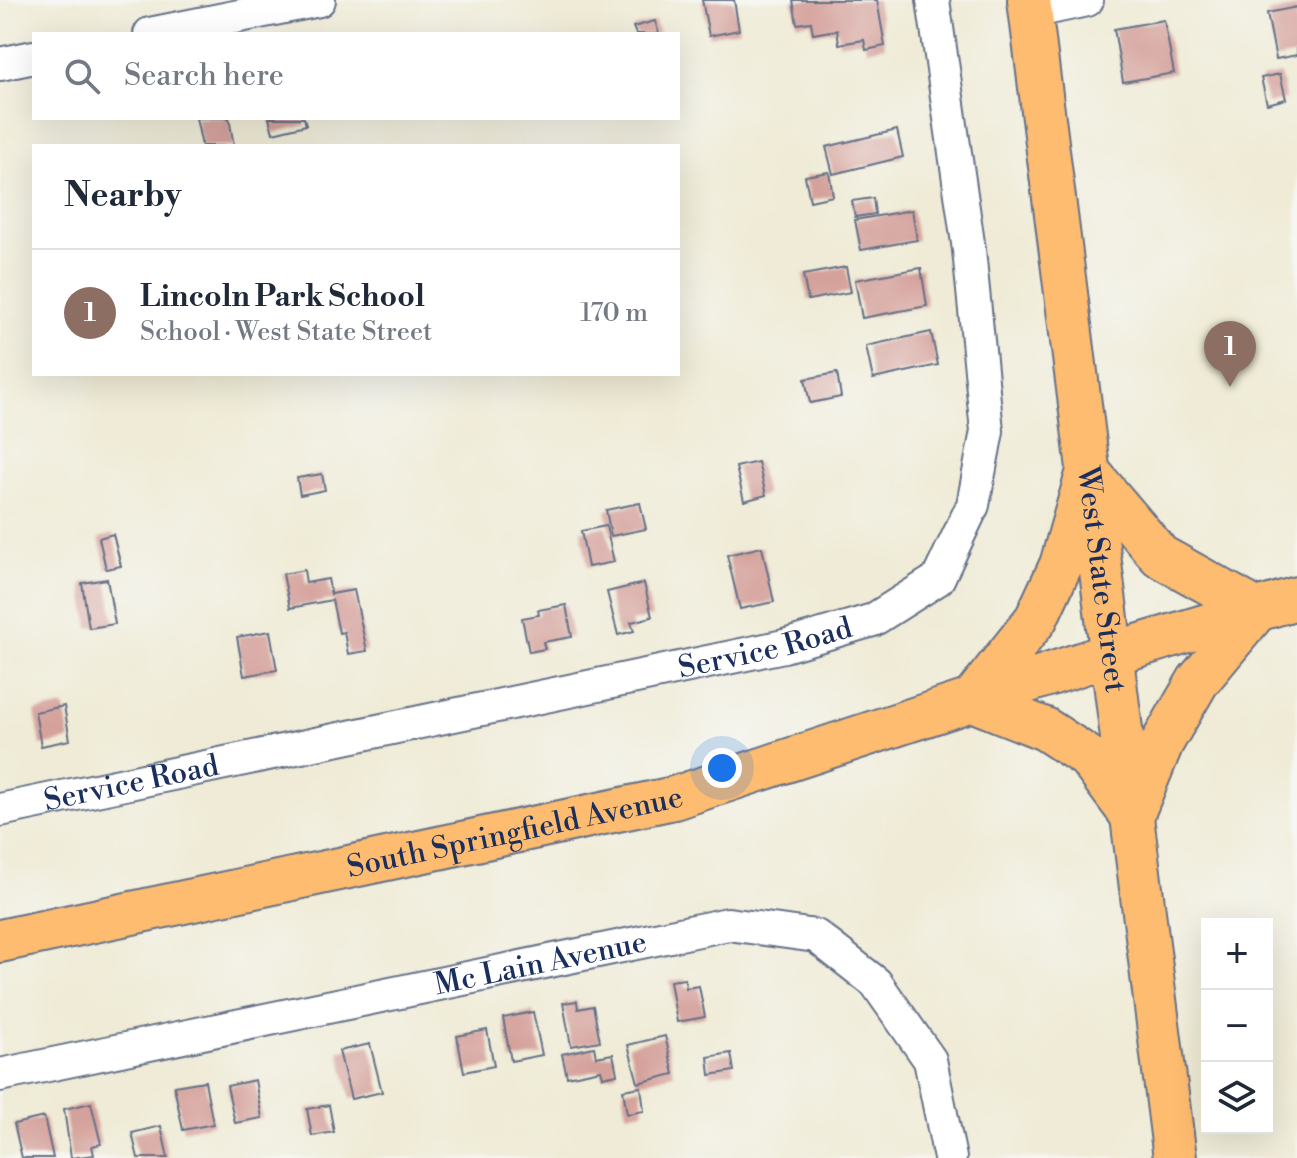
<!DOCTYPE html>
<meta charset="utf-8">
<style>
:root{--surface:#fff;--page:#f6f6f7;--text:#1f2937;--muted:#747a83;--line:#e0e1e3;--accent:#db2777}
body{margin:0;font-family:"Libre Bodoni",serif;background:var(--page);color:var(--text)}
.controls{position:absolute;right:24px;bottom:24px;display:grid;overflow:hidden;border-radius:0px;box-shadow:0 8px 32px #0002}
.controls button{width:72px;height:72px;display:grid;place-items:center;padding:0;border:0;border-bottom:2px solid var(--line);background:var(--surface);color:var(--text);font:40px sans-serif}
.you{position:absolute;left:722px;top:768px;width:28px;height:28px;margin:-20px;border:6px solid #fff;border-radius:50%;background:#1a73e8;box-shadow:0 0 0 12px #1a73e833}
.badge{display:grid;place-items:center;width:52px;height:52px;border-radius:50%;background:var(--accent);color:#fff;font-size:26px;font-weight:700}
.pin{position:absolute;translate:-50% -66px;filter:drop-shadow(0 2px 4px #0008)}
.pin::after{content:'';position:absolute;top:42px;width:28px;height:24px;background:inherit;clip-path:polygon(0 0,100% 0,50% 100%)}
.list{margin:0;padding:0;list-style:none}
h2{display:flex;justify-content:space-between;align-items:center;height:104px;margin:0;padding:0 32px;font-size:34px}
h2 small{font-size:26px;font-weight:400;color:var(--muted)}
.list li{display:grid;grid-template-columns:52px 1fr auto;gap:24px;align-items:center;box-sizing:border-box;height:128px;padding:0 32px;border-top:2px solid var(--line)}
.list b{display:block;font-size:30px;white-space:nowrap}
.list p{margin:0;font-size:26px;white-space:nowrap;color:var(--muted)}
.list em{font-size:26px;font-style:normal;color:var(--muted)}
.icon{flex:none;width:44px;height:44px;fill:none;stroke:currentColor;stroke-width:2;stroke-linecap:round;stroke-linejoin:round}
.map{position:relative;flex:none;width:1297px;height:1158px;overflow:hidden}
.search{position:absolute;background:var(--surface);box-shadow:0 8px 32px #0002;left:32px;top:32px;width:648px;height:88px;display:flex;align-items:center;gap:20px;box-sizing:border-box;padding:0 28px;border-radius:0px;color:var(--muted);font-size:30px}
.panel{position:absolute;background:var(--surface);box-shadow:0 8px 32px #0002;left:32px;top:144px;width:648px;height:232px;border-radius:0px}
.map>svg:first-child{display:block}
.building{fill:#d5a19b}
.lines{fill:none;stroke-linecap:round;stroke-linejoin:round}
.minor-casing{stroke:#657188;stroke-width:36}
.major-casing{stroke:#657188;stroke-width:46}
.minor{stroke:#fff;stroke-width:32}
.major{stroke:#febc70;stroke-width:42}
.labels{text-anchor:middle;stroke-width:6;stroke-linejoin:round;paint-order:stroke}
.street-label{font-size:30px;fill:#1b2f5e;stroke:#f6f6f2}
</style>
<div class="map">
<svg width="1297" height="1158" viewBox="0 0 1297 1158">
<rect width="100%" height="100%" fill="#f6f6f2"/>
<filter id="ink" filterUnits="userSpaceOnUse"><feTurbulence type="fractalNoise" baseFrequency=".0125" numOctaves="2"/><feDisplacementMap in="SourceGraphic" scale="16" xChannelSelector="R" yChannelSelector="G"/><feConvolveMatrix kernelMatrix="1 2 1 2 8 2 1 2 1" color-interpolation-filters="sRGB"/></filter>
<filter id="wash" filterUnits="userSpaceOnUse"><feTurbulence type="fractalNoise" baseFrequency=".006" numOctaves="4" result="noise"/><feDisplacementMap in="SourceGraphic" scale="32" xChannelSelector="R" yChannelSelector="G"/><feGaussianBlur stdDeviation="1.8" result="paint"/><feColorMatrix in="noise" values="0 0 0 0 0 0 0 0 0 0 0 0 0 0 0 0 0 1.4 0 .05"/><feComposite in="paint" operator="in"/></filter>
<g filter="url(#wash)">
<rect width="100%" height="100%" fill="#efebd6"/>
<g id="blocks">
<g class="building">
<path d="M 702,0 L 734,0 L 739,30 L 709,36 Z"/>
<path d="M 793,0 L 877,0 L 885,46 L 866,50 L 864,40 L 839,44 L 837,30 L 813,34 L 811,22 L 797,24 Z"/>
<path d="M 1297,7 L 1297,55 L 1276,59 L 1267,13 Z"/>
<path d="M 1164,20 L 1174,73 L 1123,82 L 1114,29 Z"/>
<path d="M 655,21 L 659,34 L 636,34 L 633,27 Z"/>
<path d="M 1280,74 L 1286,99 L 1267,104 L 1261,78 Z"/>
<path d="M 196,118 L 229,118 L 234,146 L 202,146 Z"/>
<path d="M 269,118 L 304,118 L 306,125 L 273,133 Z"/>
<path d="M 897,130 L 903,157 L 833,174 L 826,147 Z"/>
<path d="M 829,172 L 833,196 L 810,201 L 805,176 Z"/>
<path d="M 873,198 L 875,214 L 855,217 L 852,201 Z"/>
<path d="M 912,210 L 917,240 L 861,250 L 855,220 Z"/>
<path d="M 846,267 L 851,292 L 808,300 L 803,275 Z"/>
<path d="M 921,268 L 927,306 L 862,318 L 855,280 Z"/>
<path d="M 931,332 L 938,365 L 873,379 L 866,346 Z"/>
<path d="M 837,373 L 841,397 L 810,403 L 805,379 Z"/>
<path d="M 758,462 L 766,495 L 744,501 L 736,467 Z"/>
<path d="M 322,474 L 325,490 L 300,495 L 297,478 Z"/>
<path d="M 640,503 L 646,529 L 611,536 L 606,510 Z"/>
<path d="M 606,526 L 614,562 L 588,567 L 581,531 Z"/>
<path d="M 113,534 L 121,566 L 106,569 L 99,538 Z"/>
<path d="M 762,547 L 774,602 L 740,609 L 727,555 Z"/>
<path d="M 304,570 L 306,583 L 328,579 L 331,594 L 354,590 L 367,651 L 348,654 L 344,632 L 339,633 L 332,600 L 290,608 L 283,574 Z"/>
<path d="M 107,579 L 115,624 L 89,628 L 82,583 Z"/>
<path d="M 644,583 L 652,617 L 631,622 L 634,631 L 618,635 L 607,592 Z"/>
<path d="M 566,605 L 572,637 L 543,642 L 545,649 L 529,652 L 522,618 L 539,615 L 538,610 Z"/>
<path d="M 270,631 L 277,670 L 244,676 L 237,637 Z"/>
<path d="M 64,706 L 70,740 L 41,746 L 35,712 Z"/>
<path d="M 685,979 L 686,988 L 699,986 L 705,1017 L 677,1022 L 670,981 Z"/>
<path d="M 577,1001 L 578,1009 L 593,1006 L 600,1041 L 571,1046 L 563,1003 Z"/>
<path d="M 533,1012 L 542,1055 L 511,1061 L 503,1018 Z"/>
<path d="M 487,1030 L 494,1066 L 464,1072 L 457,1036 Z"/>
<path d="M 665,1036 L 674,1074 L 638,1083 L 628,1045 Z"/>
<path d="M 370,1044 L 382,1092 L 351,1099 L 339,1051 Z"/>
<path d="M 594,1047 L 596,1057 L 613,1054 L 617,1074 L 603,1077 L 601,1070 L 567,1077 L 562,1054 Z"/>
<path d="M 731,1053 L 734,1071 L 710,1075 L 708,1057 Z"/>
<path d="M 255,1080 L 262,1118 L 235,1123 L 227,1086 Z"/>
<path d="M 205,1081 L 213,1124 L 183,1130 L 174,1086 Z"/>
<path d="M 641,1087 L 644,1111 L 627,1114 L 623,1090 Z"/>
<path d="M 91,1103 L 101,1144 L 92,1146 L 94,1155 L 71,1158 L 64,1109 Z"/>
<path d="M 329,1105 L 334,1132 L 312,1136 L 307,1109 Z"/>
<path d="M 44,1117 L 53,1158 L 22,1158 L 14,1124 Z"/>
<path d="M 161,1126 L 168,1158 L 138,1158 L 132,1133 Z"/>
</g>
</g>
</g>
<g filter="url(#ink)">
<use href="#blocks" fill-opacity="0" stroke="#657188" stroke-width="2"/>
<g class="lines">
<defs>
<g id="minor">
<path d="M 1031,12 L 1087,0"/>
<path d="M 150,34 L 319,0"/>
<path d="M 0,64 L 34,57"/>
<path id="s1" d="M 0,810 L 784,646 L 873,620 L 938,579 L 973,505 L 987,431 L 969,250 L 933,0"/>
<path id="s2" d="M 0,1075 L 728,924 L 816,936 L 876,983 L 930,1060 L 950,1158"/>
</g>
<g id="major">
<path id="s3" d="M 1029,0 L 1175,1158"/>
<path d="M 1088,471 L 1160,556 L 1257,610 L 1198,681 L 1162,743 L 1132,816 L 1088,757 L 1045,729 L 972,700 L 1036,619 L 1061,565 Z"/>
<path id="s4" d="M 0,941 L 674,798 L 1111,654 L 1297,598"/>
</g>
</defs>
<use href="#minor" class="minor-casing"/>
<use href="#major" class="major-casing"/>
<use href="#minor" class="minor"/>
<use href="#major" class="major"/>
</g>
</g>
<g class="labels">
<g class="street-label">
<text dy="10" stroke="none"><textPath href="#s3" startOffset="584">West State Street</textPath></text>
<text dy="10" stroke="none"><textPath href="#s1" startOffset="782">Service Road</textPath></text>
<text dy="10" stroke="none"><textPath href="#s1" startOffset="134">Service Road</textPath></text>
<text dy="10" stroke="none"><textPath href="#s4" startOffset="526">South Springfield Avenue</textPath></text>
<text dy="10" stroke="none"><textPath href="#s2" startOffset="552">Mc Lain Avenue</textPath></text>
</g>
</g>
</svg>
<div class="controls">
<button>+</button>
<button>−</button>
<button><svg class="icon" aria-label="layers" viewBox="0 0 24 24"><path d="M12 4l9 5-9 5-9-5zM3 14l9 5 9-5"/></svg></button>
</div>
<div class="you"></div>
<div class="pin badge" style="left:1230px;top:387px;background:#8d6e63">1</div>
<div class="search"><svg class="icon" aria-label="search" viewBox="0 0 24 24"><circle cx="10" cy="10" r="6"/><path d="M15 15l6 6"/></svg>Search here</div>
<section class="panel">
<h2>Nearby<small></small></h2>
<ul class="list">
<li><span class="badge" style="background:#8d6e63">1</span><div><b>Lincoln Park School</b><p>School · West State Street</p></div><em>170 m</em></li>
</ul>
</section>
</div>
